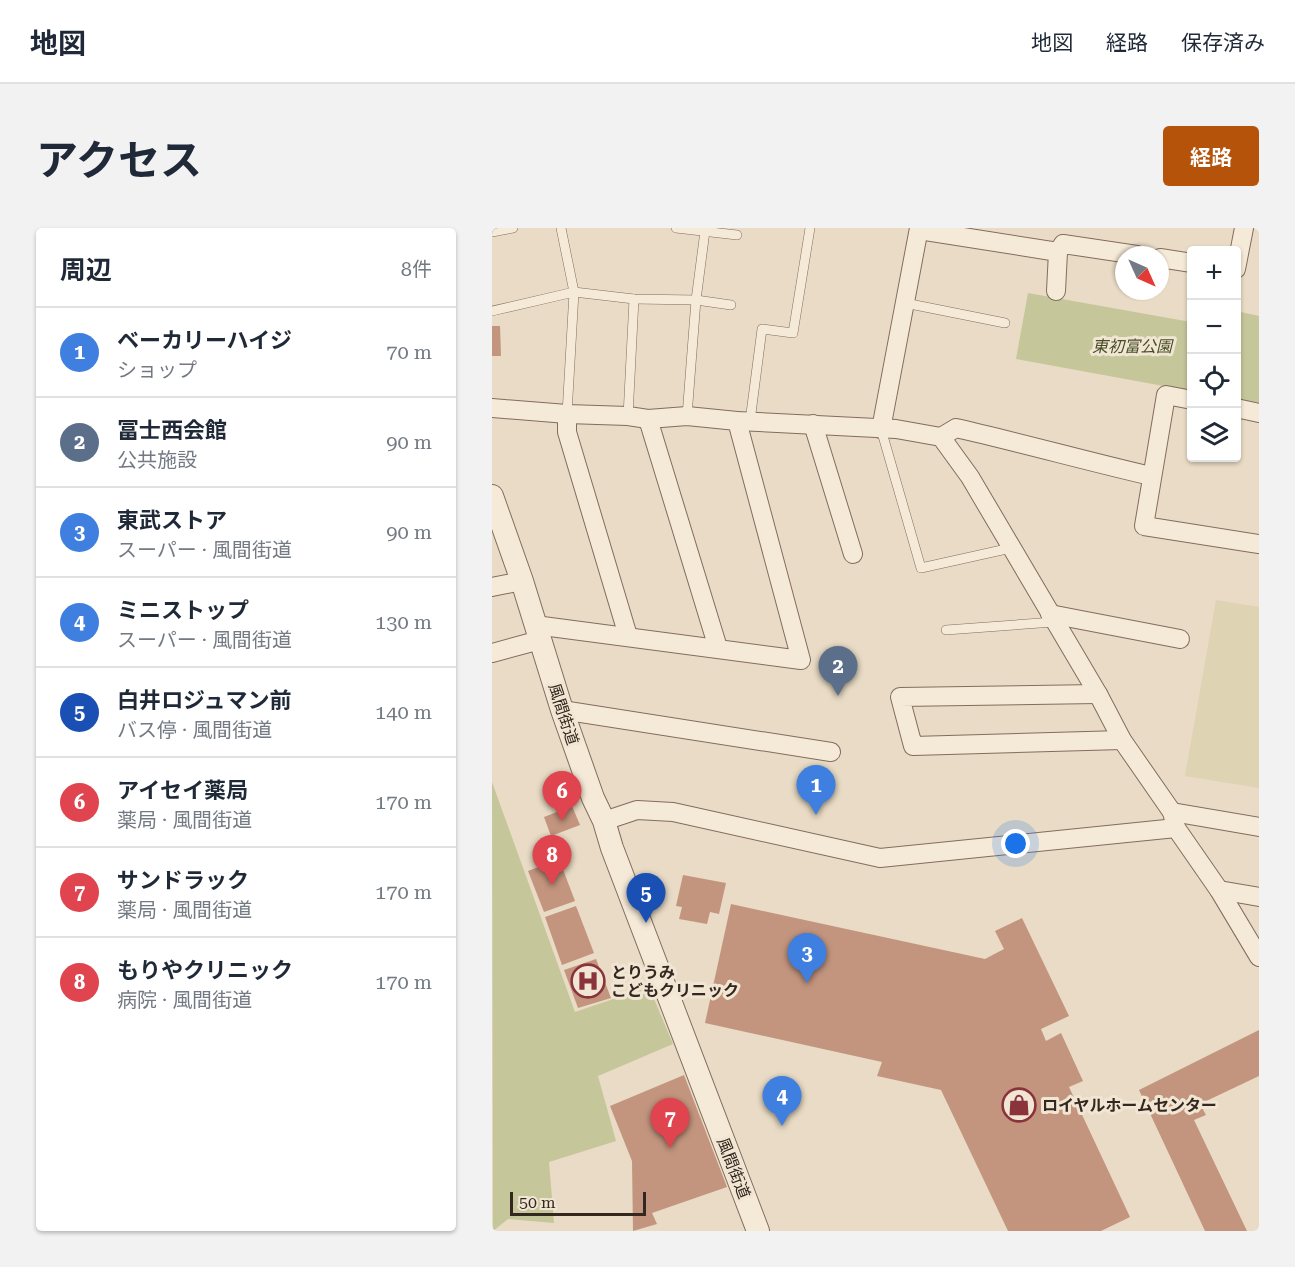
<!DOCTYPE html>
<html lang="ja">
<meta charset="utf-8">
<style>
:root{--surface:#fff;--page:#f2f2f3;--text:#1f2937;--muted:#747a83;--line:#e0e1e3;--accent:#b45309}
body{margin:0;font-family:"Roboto Serif","Noto Sans JP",serif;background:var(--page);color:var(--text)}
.controls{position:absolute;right:18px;top:18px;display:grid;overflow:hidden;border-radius:6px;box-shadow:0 2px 4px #0004}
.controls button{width:54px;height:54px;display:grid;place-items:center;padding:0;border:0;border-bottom:2px solid var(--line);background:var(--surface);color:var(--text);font:30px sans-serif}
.compass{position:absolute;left:623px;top:18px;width:54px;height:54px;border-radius:50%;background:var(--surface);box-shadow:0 2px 4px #0004;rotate:135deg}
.scale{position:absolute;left:18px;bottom:15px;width:136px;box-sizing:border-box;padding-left:6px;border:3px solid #33271f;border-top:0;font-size:16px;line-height:21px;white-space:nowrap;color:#33271f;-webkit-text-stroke:4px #f1e6d3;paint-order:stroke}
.you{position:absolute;left:524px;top:616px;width:21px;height:21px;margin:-15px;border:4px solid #fff;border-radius:50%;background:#1a73e8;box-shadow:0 0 0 9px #1a73e833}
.badge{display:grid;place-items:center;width:39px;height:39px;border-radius:50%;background:var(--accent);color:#fff;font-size:20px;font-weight:700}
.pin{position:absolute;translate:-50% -50px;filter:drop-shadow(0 2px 3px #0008)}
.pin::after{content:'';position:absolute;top:32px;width:21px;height:18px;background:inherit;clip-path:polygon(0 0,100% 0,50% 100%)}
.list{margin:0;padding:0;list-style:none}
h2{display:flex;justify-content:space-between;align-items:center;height:78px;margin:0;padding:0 24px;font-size:26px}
h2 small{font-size:20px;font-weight:400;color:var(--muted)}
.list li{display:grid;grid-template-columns:39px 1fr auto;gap:18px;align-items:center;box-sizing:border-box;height:90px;padding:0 24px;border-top:2px solid var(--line)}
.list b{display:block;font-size:22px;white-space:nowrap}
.list p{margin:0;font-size:20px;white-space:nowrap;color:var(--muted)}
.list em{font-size:20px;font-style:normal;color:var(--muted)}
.icon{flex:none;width:33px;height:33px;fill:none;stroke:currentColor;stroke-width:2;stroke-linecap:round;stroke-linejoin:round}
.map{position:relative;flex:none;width:767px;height:1003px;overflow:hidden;border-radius:6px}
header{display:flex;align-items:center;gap:36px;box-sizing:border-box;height:84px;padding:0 30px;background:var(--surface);border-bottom:2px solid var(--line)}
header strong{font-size:28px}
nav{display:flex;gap:33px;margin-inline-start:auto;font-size:21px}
.intro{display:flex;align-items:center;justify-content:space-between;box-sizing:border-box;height:144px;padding:0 36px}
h1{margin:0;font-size:42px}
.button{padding:15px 27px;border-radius:6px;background:var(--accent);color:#fff;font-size:21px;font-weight:700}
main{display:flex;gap:36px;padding:0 36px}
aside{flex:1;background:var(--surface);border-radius:6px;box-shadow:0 2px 4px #0004}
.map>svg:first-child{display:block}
.farmland{fill:#ded3b3}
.green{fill:#c5c69a}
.building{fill:#c3957e}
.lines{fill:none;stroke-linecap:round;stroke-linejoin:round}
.service-casing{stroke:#826d5d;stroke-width:10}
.minor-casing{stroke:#826d5d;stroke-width:20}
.tertiary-casing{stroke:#826d5d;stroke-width:24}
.service{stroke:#f5e9d7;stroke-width:9}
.minor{stroke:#f5e9d7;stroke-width:18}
.tertiary{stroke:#f5e9d7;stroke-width:22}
.labels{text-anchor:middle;stroke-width:6;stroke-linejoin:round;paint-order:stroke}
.park-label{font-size:16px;font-style:italic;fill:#474e28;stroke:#f1e6d3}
.street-label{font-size:16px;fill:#33271f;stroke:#f1e6d3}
.poi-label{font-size:16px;font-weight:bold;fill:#33271f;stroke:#f1e6d3;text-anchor:start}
</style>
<header>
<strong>地図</strong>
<nav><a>地図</a><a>経路</a><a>保存済み</a></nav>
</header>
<div class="intro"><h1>アクセス</h1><a class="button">経路</a></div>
<main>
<aside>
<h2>周辺<small>8件</small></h2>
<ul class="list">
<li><span class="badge" style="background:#3f7fe0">1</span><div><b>ベーカリーハイジ</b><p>ショップ</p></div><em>70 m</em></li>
<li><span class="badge" style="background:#5c6f8a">2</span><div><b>冨士西会館</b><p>公共施設</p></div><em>90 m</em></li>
<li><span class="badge" style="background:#3f7fe0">3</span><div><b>東武ストア</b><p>スーパー · 風間街道</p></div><em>90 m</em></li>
<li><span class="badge" style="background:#3f7fe0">4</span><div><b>ミニストップ</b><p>スーパー · 風間街道</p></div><em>130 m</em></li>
<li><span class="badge" style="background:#1a4fb4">5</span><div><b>白井ロジュマン前</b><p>バス停 · 風間街道</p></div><em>140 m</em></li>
<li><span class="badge" style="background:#e0444e">6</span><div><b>アイセイ薬局</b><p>薬局 · 風間街道</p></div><em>170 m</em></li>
<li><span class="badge" style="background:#e0444e">7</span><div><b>サンドラック</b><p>薬局 · 風間街道</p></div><em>170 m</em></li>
<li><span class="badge" style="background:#e0444e">8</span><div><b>もりやクリニック</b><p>病院 · 風間街道</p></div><em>170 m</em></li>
</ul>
</aside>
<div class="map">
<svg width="767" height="1003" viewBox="0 0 767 1003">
<rect width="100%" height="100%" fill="#e9dbc5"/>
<path class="farmland" d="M 724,372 L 767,379 L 767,560 L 693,548 Z"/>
<g class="green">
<path d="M 536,65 L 699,94 L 699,163 L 524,131 Z"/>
<path d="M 744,83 L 767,88 L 767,175 L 745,171 Z"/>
<path d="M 0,554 L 83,784 L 157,759 L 181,816 L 106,848 L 124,913 L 57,934 L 62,995 L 16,991 L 1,1003 Z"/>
</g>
<g class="building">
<path d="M 0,98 L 8,98 L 9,128 L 0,128 Z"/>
<path d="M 80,578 L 88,597 L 59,608 L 52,589 Z"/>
<path d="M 67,631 L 83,673 L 52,684 L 36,643 Z"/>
<path d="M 191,647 L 234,655 L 227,686 L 218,684 L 215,696 L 187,691 L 190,679 L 184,678 Z"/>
<path d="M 239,676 L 493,731 L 512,721 L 503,703 L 530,690 L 577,788 L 549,801 L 554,813 L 569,805 L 591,853 L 577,859 L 638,989 L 609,1003 L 516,1003 L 449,862 L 385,848 L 390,834 L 213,795 Z"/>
<path d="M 84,678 L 102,725 L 70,737 L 53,689 Z"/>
<path d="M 104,731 L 119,770 L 86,780 L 72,742 Z"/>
<path d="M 767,802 L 767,848 L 708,876 L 714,887 L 702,892 L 755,1003 L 713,1003 L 647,862 Z"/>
<path d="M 192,847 L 235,959 L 160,985 L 165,996 L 141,1003 L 140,933 L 118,878 Z"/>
</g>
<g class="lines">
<defs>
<g id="service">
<path d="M 69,0 L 82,64 L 75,186"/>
<path d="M 184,0 L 245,7"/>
<path d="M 0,4 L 21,0"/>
<path d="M 413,75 L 513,95"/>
<path d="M 0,83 L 82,64 L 142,71 L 204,72 L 239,77"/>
<path d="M 136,188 L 142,71"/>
<path d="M 195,188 L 204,72 L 213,3"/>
<path d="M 258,193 L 270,101 L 301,105 L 318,0"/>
<path d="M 389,201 L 429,340 L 519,320"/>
<path d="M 454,402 L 562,394"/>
</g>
<g id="minor">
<path d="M 427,2 L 566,24 L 571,16 L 645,27"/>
<path d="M 668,30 L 700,35"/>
<path d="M 744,41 L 752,0"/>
<path d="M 564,63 L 566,24"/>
<path d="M 700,172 L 674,167 L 652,298 L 767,316"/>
<path d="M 0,180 L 75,186 L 136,188 L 156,191 L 195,188 L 245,193 L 404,201 L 449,209 L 478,249 L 606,466 L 630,512 L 680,584 L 684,600 L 727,662 L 767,729"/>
<path d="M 744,180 L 767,185"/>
<path d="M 75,186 L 75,204 L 136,408"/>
<path d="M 156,191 L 226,420"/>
<path d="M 321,196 L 361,326"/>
<path d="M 389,201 L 427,0"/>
<path d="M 449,209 L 464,200 C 530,215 594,233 659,248"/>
<path d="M 0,359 L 30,353"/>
<path d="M 558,386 L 688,411"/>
<path d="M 43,397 L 309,432 L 245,193"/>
<path d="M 0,425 L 48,412"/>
<path d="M 606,466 L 408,469 L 421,518 L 630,512"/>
<path d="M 70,482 L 339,524"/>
<path d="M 680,584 L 767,599"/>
<path d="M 112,593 L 145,582 L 181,584 L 388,630 L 684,600"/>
<path d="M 727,662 L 767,669"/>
</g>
<path id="tertiary" d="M 0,268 L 30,353 L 70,482 L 101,570 L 112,593 L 120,620 L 266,1003"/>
</defs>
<use href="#service" class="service-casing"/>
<use href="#minor" class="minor-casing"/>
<use href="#tertiary" class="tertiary-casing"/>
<use href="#service" class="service"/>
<use href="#minor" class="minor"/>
<use href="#tertiary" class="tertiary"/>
</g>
<defs>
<symbol id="hospital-ring" viewBox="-11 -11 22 22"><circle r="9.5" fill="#f1e6d3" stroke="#8a333c" stroke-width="1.5"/><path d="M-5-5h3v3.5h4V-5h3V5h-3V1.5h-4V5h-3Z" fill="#8a333c"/></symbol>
<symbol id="shop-ring" viewBox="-11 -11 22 22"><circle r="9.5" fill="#f1e6d3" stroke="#8a333c" stroke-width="1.5"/><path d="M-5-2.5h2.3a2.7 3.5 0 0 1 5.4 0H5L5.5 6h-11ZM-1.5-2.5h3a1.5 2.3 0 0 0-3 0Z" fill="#8a333c"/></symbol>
</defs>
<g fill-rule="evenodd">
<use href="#hospital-ring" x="77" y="734" width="38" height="38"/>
<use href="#shop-ring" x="508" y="858" width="38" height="38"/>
</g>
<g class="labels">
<g class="park-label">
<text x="640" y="124">東初富公園</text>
</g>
<g class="street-label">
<text transform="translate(72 486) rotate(72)" y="6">風間街道</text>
<text transform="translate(242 940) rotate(69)" y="6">風間街道</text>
</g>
<g class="poi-label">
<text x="119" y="750">とりうみ<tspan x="119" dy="18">こどもクリニック</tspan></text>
<text x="550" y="883">ロイヤルホームセンター</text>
</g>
</g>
</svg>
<div class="controls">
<button>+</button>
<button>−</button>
<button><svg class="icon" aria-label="locate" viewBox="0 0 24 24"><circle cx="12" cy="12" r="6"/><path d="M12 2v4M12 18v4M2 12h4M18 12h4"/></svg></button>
<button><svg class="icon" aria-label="layers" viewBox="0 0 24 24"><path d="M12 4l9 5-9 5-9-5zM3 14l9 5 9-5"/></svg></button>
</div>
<svg class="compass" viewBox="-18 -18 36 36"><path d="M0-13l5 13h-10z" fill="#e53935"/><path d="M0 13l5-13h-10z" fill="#747a83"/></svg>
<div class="scale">50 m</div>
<div class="you"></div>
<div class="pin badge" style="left:324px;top:587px;background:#3f7fe0">1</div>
<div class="pin badge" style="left:346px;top:468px;background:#5c6f8a">2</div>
<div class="pin badge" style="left:315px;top:755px;background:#3f7fe0">3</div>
<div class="pin badge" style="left:290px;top:898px;background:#3f7fe0">4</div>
<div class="pin badge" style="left:154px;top:695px;background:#1a4fb4">5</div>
<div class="pin badge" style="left:70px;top:593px;background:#e0444e">6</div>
<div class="pin badge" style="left:178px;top:920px;background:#e0444e">7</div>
<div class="pin badge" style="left:60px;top:657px;background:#e0444e">8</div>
</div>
</main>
